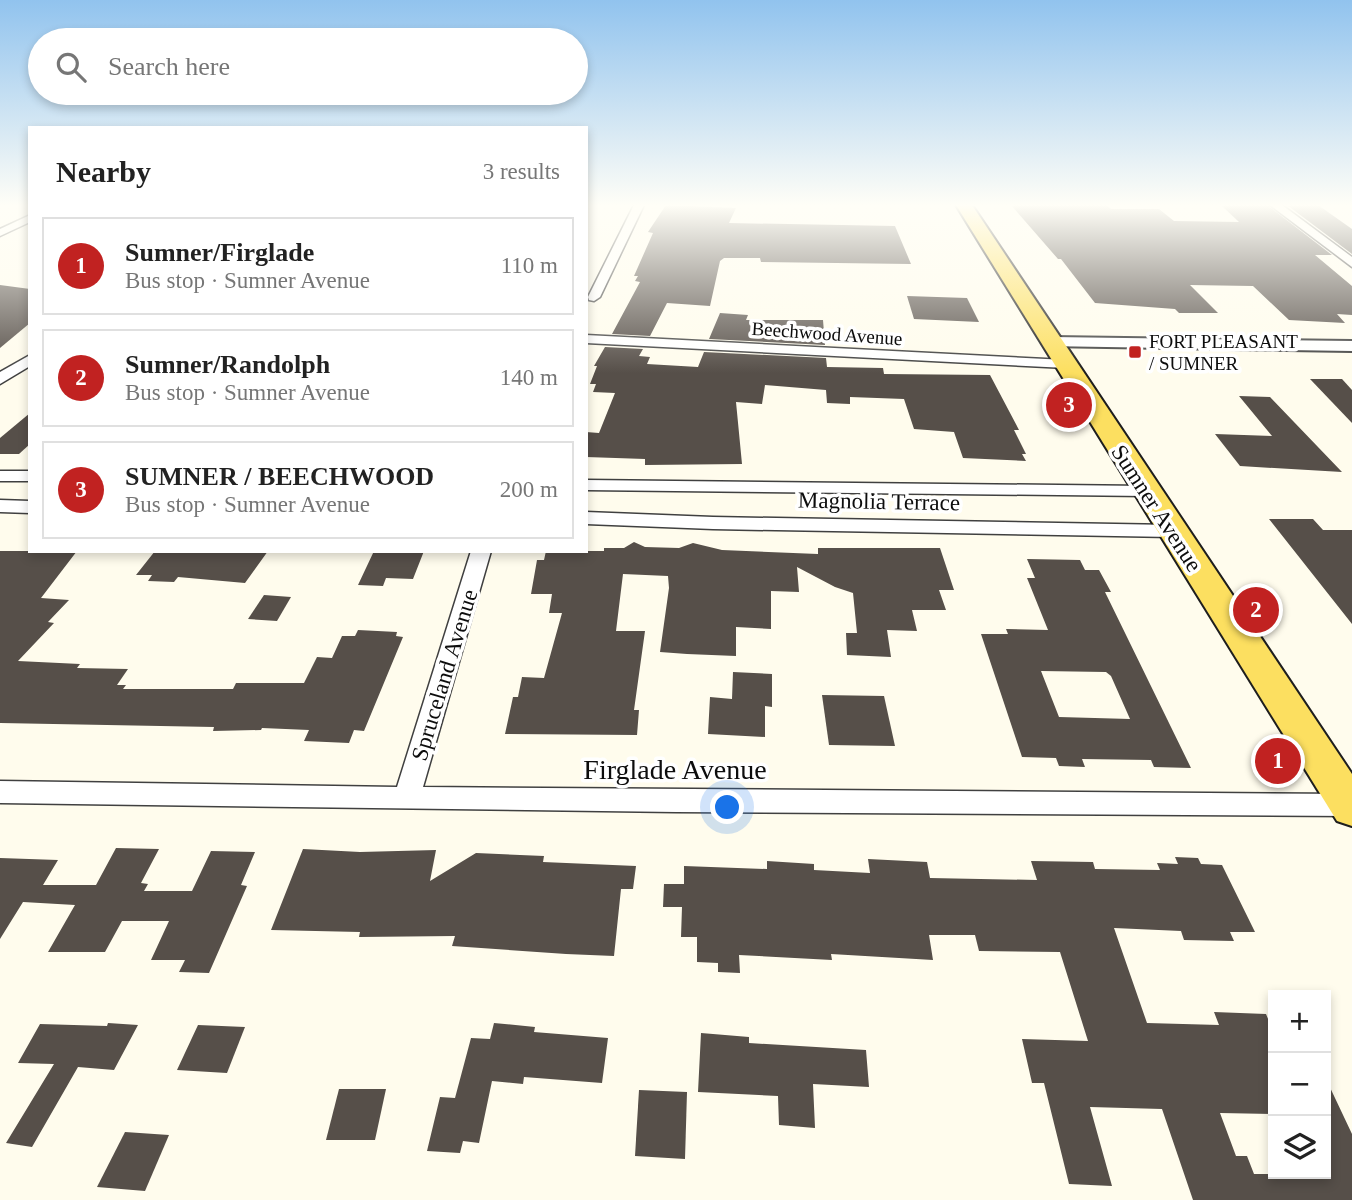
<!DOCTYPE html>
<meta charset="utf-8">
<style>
:root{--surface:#fff;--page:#f6f6f6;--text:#222;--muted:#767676;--line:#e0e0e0;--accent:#c12221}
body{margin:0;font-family:Georgia,serif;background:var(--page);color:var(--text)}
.controls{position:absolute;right:21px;bottom:21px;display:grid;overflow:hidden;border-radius:0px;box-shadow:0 4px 10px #0003}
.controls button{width:63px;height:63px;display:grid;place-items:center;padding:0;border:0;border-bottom:2px solid var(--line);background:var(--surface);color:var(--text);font:35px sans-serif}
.you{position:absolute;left:728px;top:808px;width:24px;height:24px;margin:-18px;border:5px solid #fff;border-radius:50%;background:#1a73e8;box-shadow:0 0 0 10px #1a73e833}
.badge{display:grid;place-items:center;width:46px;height:46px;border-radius:50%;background:var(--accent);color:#fff;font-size:23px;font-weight:700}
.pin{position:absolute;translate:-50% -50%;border:4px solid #fff;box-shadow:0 2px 7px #0006}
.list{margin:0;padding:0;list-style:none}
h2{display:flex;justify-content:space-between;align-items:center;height:91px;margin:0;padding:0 28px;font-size:30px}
h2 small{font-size:23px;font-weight:400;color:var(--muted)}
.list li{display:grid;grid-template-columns:46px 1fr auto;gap:21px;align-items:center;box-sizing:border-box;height:98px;margin:0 14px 14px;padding:0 14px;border:2px solid var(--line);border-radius:0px}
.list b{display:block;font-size:26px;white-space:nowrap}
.list p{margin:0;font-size:23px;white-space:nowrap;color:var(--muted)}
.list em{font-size:23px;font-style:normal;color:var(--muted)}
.icon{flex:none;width:38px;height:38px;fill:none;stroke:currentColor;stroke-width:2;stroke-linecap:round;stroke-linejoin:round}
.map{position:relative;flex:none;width:1352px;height:1200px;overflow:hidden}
.search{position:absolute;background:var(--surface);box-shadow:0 4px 10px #0003;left:28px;top:28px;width:560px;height:77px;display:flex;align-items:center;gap:18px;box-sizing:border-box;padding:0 24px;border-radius:38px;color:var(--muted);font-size:26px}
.panel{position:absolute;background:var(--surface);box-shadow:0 4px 10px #0003;left:28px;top:126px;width:560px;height:427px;border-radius:0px}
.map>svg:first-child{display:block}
.building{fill:#564f49;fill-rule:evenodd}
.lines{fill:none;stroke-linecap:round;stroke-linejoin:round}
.minor-casing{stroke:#404040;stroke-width:3}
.tertiary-casing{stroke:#404040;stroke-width:4}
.primary-casing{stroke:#1e1e1e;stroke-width:4}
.minor{fill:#fff;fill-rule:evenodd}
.tertiary{fill:#fff;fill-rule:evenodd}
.primary{fill:#fcdf60;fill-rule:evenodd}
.poi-dot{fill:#c12221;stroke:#fff;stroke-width:2.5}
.labels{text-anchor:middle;stroke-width:7;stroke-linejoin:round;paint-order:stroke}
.far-street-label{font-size:19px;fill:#0d0d0d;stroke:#fff}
.far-poi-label{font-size:19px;fill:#0d0d0d;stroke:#fff;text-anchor:start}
.street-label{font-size:23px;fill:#0d0d0d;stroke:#fff}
.near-street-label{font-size:28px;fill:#0d0d0d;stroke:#fff}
</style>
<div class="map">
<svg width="1352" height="1200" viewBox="0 0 1352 1200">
<rect width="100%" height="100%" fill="#fffced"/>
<g class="building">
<path d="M 666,205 L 736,208 L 729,223 L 895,226 L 911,264 L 761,262 L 760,258 L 724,258 L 720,261 L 710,306 L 667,303 L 650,336 L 612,334 L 640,282 L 635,281 L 638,276 L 634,276 L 653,233 L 648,232 Z"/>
<path d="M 1011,205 L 1106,205 L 1111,209 L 1159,209 L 1174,221 L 1239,222 L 1221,205 L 1267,205 L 1332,255 L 1315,255 L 1352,286 L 1352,315 L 1337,314 L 1345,323 L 1289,320 L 1253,286 L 1190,285 L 1218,313 L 1179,313 L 1175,309 L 1095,303 L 1061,259 L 1058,259 Z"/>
<path d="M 1287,205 L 1318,205 L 1352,229 L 1352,254 Z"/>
<path d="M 0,285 L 30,289 L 30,323 L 0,348 Z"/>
<path d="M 907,296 L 967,298 L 979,322 L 914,319 Z"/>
<path d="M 720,313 L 748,315 L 746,320 L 823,320 L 825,345 L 709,339 Z"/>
<path d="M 605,347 L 643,349 L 639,356 L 650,357 L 647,364 L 698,367 L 704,352 L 826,358 L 827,367 L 883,368 L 884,374 L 990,375 L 1019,430 L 1014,430 L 1026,454 L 1022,454 L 1026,461 L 963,458 L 954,432 L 914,429 L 904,399 L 850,397 L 850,404 L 827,403 L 826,390 L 765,385 L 762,404 L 736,402 L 742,464 L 645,465 L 645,459 L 586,457 L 586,432 L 599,433 L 615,393 L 593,392 L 596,384 L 590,384 L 597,366 L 594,366 Z"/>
<path d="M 1310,379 L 1342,379 L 1352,390 L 1352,423 Z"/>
<path d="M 1239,396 L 1270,397 L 1342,472 L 1240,466 L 1215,434 L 1272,436 Z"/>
<path d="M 30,413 L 30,444 L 19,454 L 0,454 L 0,438 Z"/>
<path d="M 1269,519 L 1313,519 L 1323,530 L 1352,530 L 1352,624 Z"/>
<path d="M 634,542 L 645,547 L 679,548 L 693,543 L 722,550 L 818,554 L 818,548 L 940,548 L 954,590 L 939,590 L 946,610 L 912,610 L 917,631 L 887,630 L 891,657 L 847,655 L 846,633 L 857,633 L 853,593 L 835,587 L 797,567 L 799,592 L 771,591 L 771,629 L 736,627 L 736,656 L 687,654 L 660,652 L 669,588 L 668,576 L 623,574 L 616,631 L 645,631 L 634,710 L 639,710 L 637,735 L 505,734 L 513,697 L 518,697 L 522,677 L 544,678 L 562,613 L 549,613 L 552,594 L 531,594 L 537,560 L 544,560 L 546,551 L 604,551 L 604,548 L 624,548 Z"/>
<path d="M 0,551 L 77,551 L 41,598 L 69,600 L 48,622 L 54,623 L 18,661 L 80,664 L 77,668 L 128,669 L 117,685 L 126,685 L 123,689 L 233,689 L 236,683 L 304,683 L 317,657 L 332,658 L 342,636 L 355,636 L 358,630 L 397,632 L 396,636 L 403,637 L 364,731 L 354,730 L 349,743 L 304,741 L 309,730 L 262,728 L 261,730 L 213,731 L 214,727 L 0,723 Z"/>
<path d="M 155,551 L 268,551 L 245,583 L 178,577 L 174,582 L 148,581 L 152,575 L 136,575 Z"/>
<path d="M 374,551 L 424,551 L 413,579 L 386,578 L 383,586 L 358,585 Z"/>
<path d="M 1027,559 L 1080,560 L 1085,570 L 1099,570 L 1111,592 L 1105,592 L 1191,768 L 1154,767 L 1151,760 L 1082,759 L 1085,767 L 1059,766 L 1056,758 L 1022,757 L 981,634 L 1008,634 L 1006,629 L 1048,630 L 1027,578 L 1035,578 ZM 1041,671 L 1106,672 L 1111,676 L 1130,719 L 1059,717 Z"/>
<path d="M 264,595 L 291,597 L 277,621 L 248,619 Z"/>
<path d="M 733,672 L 772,674 L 772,707 L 765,706 L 765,737 L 708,734 L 710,697 L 732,699 Z"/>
<path d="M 822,695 L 884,696 L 895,746 L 829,745 Z"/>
<path d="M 116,848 L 159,849 L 141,883 L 148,884 L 144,891 L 192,891 L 211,851 L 255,852 L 241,885 L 247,886 L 209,973 L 179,972 L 185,960 L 151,960 L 169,921 L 122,921 L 105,952 L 48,952 L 75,905 L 23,902 L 0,939 L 0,858 L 58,860 L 43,885 L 96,885 Z"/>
<path d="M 303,849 L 360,852 L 436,850 L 430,881 L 476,853 L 544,856 L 543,862 L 636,866 L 633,889 L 621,889 L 614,956 L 566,954 L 452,946 L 455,936 L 359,937 L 360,932 L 271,930 Z"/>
<path d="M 1175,857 L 1198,858 L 1201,864 L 1222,865 L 1255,932 L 1230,932 L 1234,941 L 1184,940 L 1181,931 L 1114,928 L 1147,1023 L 1219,1025 L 1214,1012 L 1266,1014 L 1273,1031 L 1273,1114 L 1220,1113 L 1236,1156 L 1247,1156 L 1254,1174 L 1326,1174 L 1326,1079 L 1352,1134 L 1352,1200 L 1193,1200 L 1162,1109 L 1090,1107 L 1112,1186 L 1069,1184 L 1044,1083 L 1032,1083 L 1022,1039 L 1088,1041 L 1060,952 L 979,951 L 975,935 L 929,935 L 933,960 L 831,954 L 832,960 L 739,955 L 740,973 L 718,972 L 718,963 L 697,962 L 697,937 L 681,937 L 682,907 L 663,907 L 664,884 L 684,884 L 684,866 L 767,869 L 767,861 L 814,864 L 814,870 L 870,873 L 868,859 L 927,862 L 930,878 L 1037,880 L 1031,861 L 1093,862 L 1095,869 L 1160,870 L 1157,863 L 1178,864 Z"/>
<path d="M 108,1023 L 138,1025 L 114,1070 L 78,1067 L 32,1147 L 6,1143 L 54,1064 L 18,1063 L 40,1024 L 107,1026 Z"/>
<path d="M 494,1023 L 535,1027 L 534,1032 L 608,1038 L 602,1083 L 524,1077 L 523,1084 L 492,1081 L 479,1143 L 463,1141 L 460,1153 L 427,1151 L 440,1097 L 455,1098 L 471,1038 L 490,1039 Z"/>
<path d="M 198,1025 L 245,1027 L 227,1073 L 177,1070 Z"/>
<path d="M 701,1033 L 749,1037 L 749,1043 L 866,1050 L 869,1087 L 813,1084 L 815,1128 L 779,1125 L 778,1096 L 698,1092 Z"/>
<path d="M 339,1089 L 386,1089 L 375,1140 L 326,1140 Z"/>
<path d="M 639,1090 L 687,1092 L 685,1159 L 635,1156 Z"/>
<path d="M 125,1132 L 169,1135 L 145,1191 L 97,1187 Z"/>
</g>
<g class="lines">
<defs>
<g id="minor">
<path d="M 634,205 L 644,205 L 600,297 L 594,301 L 589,300 L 588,297 Z"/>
<path d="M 1270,205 L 1282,205 L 1352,257 L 1352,267 Z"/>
<path d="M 30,215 L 30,222 L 0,236 L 0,229 Z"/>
<path d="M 586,335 L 1066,360 L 1073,364 L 1066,368 L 586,343 Z"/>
<path d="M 30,355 L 30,366 L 0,384 L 0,372 Z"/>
<rect x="0" y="471" width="30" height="10"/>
<path d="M 586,480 L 1146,486 L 1155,491 L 1146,496 L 586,490 Z"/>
<path d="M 0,500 L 30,501 L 30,513 L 0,512 Z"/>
<path d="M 586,512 L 713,517 L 1172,525 L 1182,531 L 1172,537 L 713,529 L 586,524 Z"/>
<path d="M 471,551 L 491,551 L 423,787 L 1352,794 L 1352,816 L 676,812 L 0,803 L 0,781 L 397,787 Z"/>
</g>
<path id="tertiary" d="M 1052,337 L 1352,341 L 1352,351 L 1046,346 L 1043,342 Z"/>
<path id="primary" d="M 956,205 L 972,205 L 1352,774 L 1352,826 L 1337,821 Z"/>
</defs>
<use href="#minor" class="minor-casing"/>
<use href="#tertiary" class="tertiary-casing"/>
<use href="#primary" class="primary-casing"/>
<use href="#minor" class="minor"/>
<use href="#tertiary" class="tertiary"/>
<use href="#primary" class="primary"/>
</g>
<linearGradient id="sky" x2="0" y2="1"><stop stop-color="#91c3ee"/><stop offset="0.55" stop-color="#fffef7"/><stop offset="1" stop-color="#fffef7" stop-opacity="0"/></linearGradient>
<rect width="1352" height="373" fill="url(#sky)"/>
<rect class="poi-dot" x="1128" y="345" width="14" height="14" rx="3.5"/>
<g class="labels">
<g class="far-street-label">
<text transform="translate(827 333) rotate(4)" y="7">Beechwood Avenue</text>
</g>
<g class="far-poi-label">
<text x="1149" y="348">FORT PLEASANT<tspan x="1149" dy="22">/ SUMNER</tspan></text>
</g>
<g class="street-label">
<text transform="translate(879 501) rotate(1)" y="8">Magnolia Terrace</text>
<text transform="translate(1157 508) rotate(57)" y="8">Sumner Avenue</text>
<text transform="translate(444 675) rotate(-73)" y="8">Spruceland Avenue</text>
</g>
<g class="near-street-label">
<text x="675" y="779">Firglade Avenue</text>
</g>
</g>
</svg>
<div class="controls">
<button>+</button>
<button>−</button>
<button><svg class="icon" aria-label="layers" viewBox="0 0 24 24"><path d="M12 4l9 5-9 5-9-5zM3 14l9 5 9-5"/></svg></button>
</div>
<div class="you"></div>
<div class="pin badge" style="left:1278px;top:761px">1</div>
<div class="pin badge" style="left:1256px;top:610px">2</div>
<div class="pin badge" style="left:1069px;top:405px">3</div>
<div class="search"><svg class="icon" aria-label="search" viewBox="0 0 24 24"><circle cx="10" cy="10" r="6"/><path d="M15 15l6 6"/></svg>Search here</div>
<section class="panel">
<h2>Nearby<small>3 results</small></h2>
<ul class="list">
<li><span class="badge">1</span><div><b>Sumner/Firglade</b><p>Bus stop · Sumner Avenue</p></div><em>110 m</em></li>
<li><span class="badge">2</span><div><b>Sumner/Randolph</b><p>Bus stop · Sumner Avenue</p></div><em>140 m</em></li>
<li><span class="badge">3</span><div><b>SUMNER / BEECHWOOD</b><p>Bus stop · Sumner Avenue</p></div><em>200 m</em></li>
</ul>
</section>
</div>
